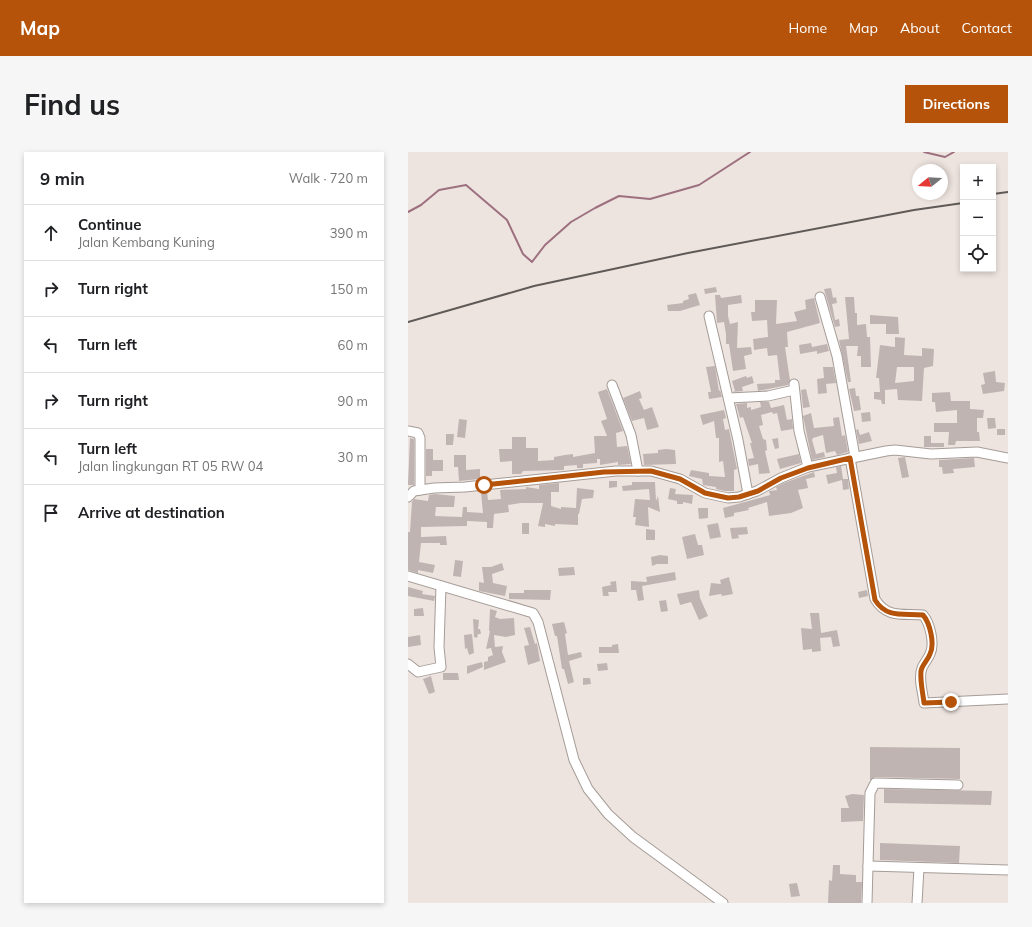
<!DOCTYPE html>
<meta charset="utf-8">
<style>
:root{--surface:#fff;--page:#f6f6f6;--text:#202124;--muted:#757577;--line:#e0e0e0;--accent:#b45309}
body{margin:0;font-family:Mulish,sans-serif;background:var(--page);color:var(--text)}
.controls{position:absolute;right:12px;top:12px;display:grid;overflow:hidden;border-radius:0px;box-shadow:0 2px 6px #0003}
.controls button{width:36px;height:36px;display:grid;place-items:center;padding:0;border:0;border-bottom:1px solid var(--line);background:var(--surface);color:var(--text);font:20px sans-serif}
.compass{position:absolute;left:504px;top:12px;width:36px;height:36px;border-radius:50%;background:var(--surface);box-shadow:0 2px 6px #0003;rotate:252deg}
.stop{position:absolute;width:12px;height:12px;margin:-9px;border:3px solid #b45309;border-radius:50%;background:#fff}
.stop.end{background:#b45309;border-color:#fff;box-shadow:0 1px 4px #0008}
.list{margin:0;padding:0;list-style:none}
h2{display:flex;justify-content:space-between;align-items:center;height:52px;margin:0;padding:0 16px;font-size:17px}
h2 small{font-size:13px;font-weight:400;color:var(--muted)}
.list li{display:grid;grid-template-columns:26px 1fr auto;gap:12px;align-items:center;box-sizing:border-box;height:56px;padding:0 16px;border-top:1px solid var(--line)}
.list b{display:block;font-size:15px;white-space:nowrap}
.list p{margin:0;font-size:13px;white-space:nowrap;color:var(--muted)}
.list em{font-size:13px;font-style:normal;color:var(--muted)}
.icon{flex:none;width:22px;height:22px;fill:none;stroke:currentColor;stroke-width:2;stroke-linecap:round;stroke-linejoin:round}
.map{position:relative;flex:none;width:600px;height:751px;overflow:hidden;border-radius:0px}
header{display:flex;align-items:center;gap:24px;box-sizing:border-box;height:56px;padding:0 20px;background:var(--accent);color:#fff}
header strong{font-size:19px}
nav{display:flex;gap:22px;margin-inline-start:auto;font-size:14px}
.intro{display:flex;align-items:center;justify-content:space-between;box-sizing:border-box;height:96px;padding:0 24px}
h1{margin:0;font-size:28px}
.button{padding:10px 18px;border-radius:0px;background:var(--accent);color:#fff;font-size:14px;font-weight:700}
main{display:flex;gap:24px;padding:0 24px}
aside{flex:1;background:var(--surface);border-radius:0px;box-shadow:0 2px 6px #0003}
.map>svg:first-child{display:block}
.lines{fill:none;stroke-linecap:round;stroke-linejoin:round}
.stream{stroke:#9d7080;stroke-width:2}
.building{fill:#c0b4b3;fill-rule:evenodd}
.minor-casing{stroke:#a59c97;stroke-width:11}
.minor{stroke:#fff;stroke-width:9}
.rail{stroke:#5f5a57;stroke-width:2}
.route{stroke:#b45309;stroke-width:5}
</style>
<header>
<strong>Map</strong>
<nav><a>Home</a><a>Map</a><a>About</a><a>Contact</a></nav>
</header>
<div class="intro"><h1>Find us</h1><a class="button">Directions</a></div>
<main>
<aside>
<h2>9 min<small>Walk · 720 m</small></h2>
<ul class="list">
<li><svg class="icon" aria-label="ahead" viewBox="0 0 24 24"><path d="M12 20V5M6 11l6-6 6 6"/></svg><div><b>Continue</b><p>Jalan Kembang Kuning</p></div><em>390 m</em></li>
<li><svg class="icon" aria-label="right" viewBox="0 0 24 24"><path d="M7 20v-9h11M14 6l5 5-5 5"/></svg><div><b>Turn right</b></div><em>150 m</em></li>
<li><svg class="icon" aria-label="left" viewBox="0 0 24 24"><path d="M17 20v-9H6M10 6l-5 5 5 5"/></svg><div><b>Turn left</b></div><em>60 m</em></li>
<li><svg class="icon" aria-label="right" viewBox="0 0 24 24"><path d="M7 20v-9h11M14 6l5 5-5 5"/></svg><div><b>Turn right</b></div><em>90 m</em></li>
<li><svg class="icon" aria-label="left" viewBox="0 0 24 24"><path d="M17 20v-9H6M10 6l-5 5 5 5"/></svg><div><b>Turn left</b><p>Jalan lingkungan RT 05 RW 04</p></div><em>30 m</em></li>
<li><svg class="icon" aria-label="arrive" viewBox="0 0 24 24"><path d="M6 21V4h12l-3 4 3 4H6"/></svg><div><b>Arrive at destination</b></div></li>
</ul>
</aside>
<div class="map">
<svg width="600" height="751" viewBox="0 0 600 751">
<rect width="100%" height="100%" fill="#eee4df"/>
<g class="lines">
<g class="stream">
<path d="M 516,0 L 537,5 L 546,0"/>
<path d="M 0,60 L 13,53 L 31,38 L 58,33 L 99,68 L 115,102 L 124,110 L 137,93 L 163,70 L 187,56 L 211,44 L 242,47 L 291,33 L 342,0"/>
</g>
</g>
<g class="building">
<path d="M 308,135 L 309,140 L 297,142 L 296,137 Z"/>
<path d="M 423,136 L 425,146 L 428,145 L 429,151 L 424,152 L 427,168 L 431,167 L 432,174 L 427,175 L 416,137 Z"/>
<path d="M 288,141 L 292,153 L 272,159 L 260,159 L 259,153 L 275,151 L 275,149 L 281,147 L 280,143 Z"/>
<path d="M 307,143 L 312,143 L 313,146 L 333,143 L 334,151 L 320,153 L 320,164 L 322,172 L 330,170 L 329,196 L 343,195 L 344,202 L 336,204 L 338,217 L 325,219 L 321,192 L 318,192 L 318,182 L 316,170 L 309,171 Z"/>
<path d="M 437,145 L 446,145 L 447,161 L 449,161 L 449,173 L 458,172 L 459,185 L 462,185 L 463,215 L 453,215 L 453,204 L 449,204 L 450,194 L 438,194 L 443,230 L 440,230 L 431,188 L 441,187 Z"/>
<path d="M 406,146 L 412,171 L 379,180 L 380,195 L 377,195 L 382,228 L 380,233 L 350,239 L 349,232 L 367,231 L 367,228 L 372,228 L 369,203 L 360,204 L 359,196 L 346,198 L 345,187 L 360,185 L 359,168 L 344,169 L 343,160 L 347,160 L 347,148 L 369,148 L 368,172 L 389,169 L 386,160 L 398,157 L 397,148 Z"/>
<path d="M 462,163 L 490,165 L 491,182 L 478,182 L 478,172 L 462,172 Z"/>
<path d="M 487,185 L 497,186 L 496,203 L 514,204 L 514,196 L 526,197 L 525,214 L 516,216 L 514,249 L 490,248 L 489,237 L 477,238 L 477,252 L 474,252 L 473,248 L 466,247 L 466,240 L 472,240 L 471,226 L 468,226 L 472,193 L 487,195 ZM 489,215 L 506,215 L 506,229 L 487,231 Z"/>
<path d="M 403,191 L 404,195 L 419,192 L 421,199 L 409,202 L 409,199 L 392,202 L 391,193 Z"/>
<path d="M 307,214 L 311,239 L 312,238 L 314,245 L 301,247 L 300,240 L 303,240 L 298,215 Z"/>
<path d="M 415,215 L 425,215 L 428,231 L 418,232 L 419,241 L 410,242 L 409,227 L 416,226 Z"/>
<path d="M 587,219 L 588,230 L 597,231 L 596,239 L 575,242 L 573,233 L 577,232 L 575,221 Z"/>
<path d="M 338,224 L 339,226 L 344,224 L 346,231 L 334,235 L 335,239 L 325,240 L 327,239 L 324,229 Z"/>
<path d="M 447,236 L 448,244 L 451,244 L 453,258 L 446,259 L 441,237 Z"/>
<path d="M 199,237 L 215,279 L 208,281 L 209,295 L 219,294 L 223,312 L 210,313 L 210,310 L 192,313 L 192,307 L 189,307 L 189,311 L 175,312 L 175,316 L 169,316 L 169,313 L 156,314 L 156,318 L 115,319 L 113,322 L 104,322 L 104,309 L 92,310 L 91,297 L 104,297 L 104,285 L 118,285 L 118,296 L 130,296 L 130,309 L 146,308 L 146,305 L 157,303 L 165,302 L 165,305 L 187,301 L 186,284 L 199,284 L 193,269 L 199,267 L 190,240 Z"/>
<path d="M 398,237 L 402,255 L 395,256 L 393,238 Z"/>
<path d="M 232,239 L 234,246 L 231,247 L 236,258 L 244,255 L 251,275 L 239,278 L 236,266 L 224,269 L 215,246 Z"/>
<path d="M 542,240 L 543,249 L 562,249 L 562,257 L 576,258 L 575,266 L 569,266 L 569,280 L 571,280 L 572,289 L 548,289 L 547,293 L 540,293 L 541,280 L 526,280 L 526,271 L 549,271 L 549,258 L 528,260 L 527,250 L 524,250 L 524,241 Z"/>
<path d="M 352,250 L 361,250 L 364,259 L 363,256 L 376,253 L 379,268 L 384,267 L 385,277 L 373,279 L 369,261 L 365,262 L 364,260 L 353,263 L 355,273 L 351,274 L 355,287 L 358,288 L 359,298 L 357,299 L 362,321 L 351,322 L 350,312 L 341,314 L 340,307 L 346,306 L 342,291 L 344,291 L 335,265 L 332,266 L 328,252 L 339,251 L 339,256 L 343,255 L 343,258 L 353,255 Z"/>
<path d="M 316,258 L 318,266 L 315,267 L 317,278 L 321,277 L 329,317 L 326,318 L 326,339 L 317,339 L 308,337 L 308,335 L 295,333 L 294,327 L 281,324 L 283,318 L 301,321 L 301,324 L 317,325 L 315,309 L 311,310 L 311,286 L 308,286 L 306,269 L 295,273 L 292,263 Z"/>
<path d="M 462,260 L 463,269 L 454,270 L 453,261 Z"/>
<path d="M 403,261 L 406,276 L 426,274 L 425,266 L 431,265 L 434,284 L 437,283 L 440,300 L 429,303 L 427,299 L 418,301 L 415,283 L 405,286 L 404,288 L 408,302 L 416,300 L 417,305 L 404,308 L 395,264 Z"/>
<path d="M 579,266 L 587,266 L 588,276 L 580,277 Z"/>
<path d="M 51,267 L 59,268 L 57,286 L 49,285 Z"/>
<path d="M 450,277 L 452,283 L 461,280 L 464,289 L 451,292 L 448,278 Z"/>
<rect x="589" y="277" width="8" height="6"/>
<path d="M 38,282 L 46,282 L 45,293 L 38,293 Z"/>
<path d="M 516,284 L 523,284 L 523,291 L 536,291 L 536,295 L 516,295 Z"/>
<path d="M 2,286 L 6,287 L 6,333 L 0,333 Z"/>
<path d="M 370,286 L 371,296 L 367,297 L 364,287 Z"/>
<path d="M 18,297 L 25,297 L 25,308 L 35,308 L 35,319 L 24,319 L 24,324 L 18,324 Z"/>
<path d="M 258,297 L 267,298 L 268,312 L 236,313 L 235,302 L 250,301 L 250,298 Z"/>
<path d="M 391,302 L 393,311 L 372,317 L 369,307 Z"/>
<path d="M 46,303 L 58,303 L 58,318 L 72,317 L 72,327 L 51,329 L 50,315 L 46,315 Z"/>
<path d="M 497,305 L 501,325 L 494,326 L 490,306 Z"/>
<path d="M 566,306 L 567,315 L 545,317 L 546,321 L 535,322 L 534,315 L 531,315 L 531,308 Z"/>
<path d="M 433,314 L 435,327 L 440,327 L 441,337 L 435,338 L 434,328 L 420,332 L 418,323 L 429,321 L 428,315 Z"/>
<path d="M 406,320 L 407,325 L 398,327 L 400,336 L 390,338 L 395,356 L 383,361 L 361,364 L 359,350 L 340,356 L 341,358 L 326,361 L 326,364 L 317,366 L 315,356 L 362,343 L 361,339 L 369,338 L 368,335 L 376,331 Z"/>
<path d="M 201,329 L 209,329 L 209,335 L 201,336 Z"/>
<path d="M 224,330 L 247,330 L 248,349 L 250,344 L 252,360 L 240,355 L 241,375 L 227,373 L 228,365 L 225,365 L 227,347 L 242,348 L 241,337 L 215,339 L 214,334 L 224,333 Z"/>
<path d="M 151,331 L 151,340 L 143,340 L 143,354 L 153,357 L 153,355 L 168,356 L 169,336 L 186,338 L 185,346 L 174,347 L 171,362 L 170,362 L 170,373 L 147,372 L 147,374 L 137,372 L 137,375 L 130,374 L 135,351 L 113,351 L 100,353 L 101,360 L 86,362 L 85,376 L 79,376 L 79,370 L 59,369 L 59,374 L 13,375 L 13,385 L 38,384 L 39,393 L 32,393 L 32,391 L 13,391 L 11,410 L 27,413 L 25,421 L 10,418 L 10,421 L 0,418 L 0,380 L 2,380 L 4,350 L 6,347 L 20,349 L 21,343 L 27,342 L 47,344 L 46,355 L 28,355 L 27,364 L 54,365 L 55,355 L 59,355 L 59,360 L 75,361 L 73,341 L 79,340 L 80,348 L 93,347 L 92,338 L 118,337 L 118,335 L 131,337 L 131,333 Z"/>
<path d="M 262,336 L 268,337 L 267,342 L 285,343 L 284,352 L 275,350 L 275,352 L 269,352 L 269,349 L 260,347 Z"/>
<path d="M 290,356 L 300,356 L 300,366 L 291,367 Z"/>
<rect x="114" y="371" width="7" height="11"/>
<path d="M 310,371 L 313,385 L 302,387 L 299,373 Z"/>
<path d="M 339,375 L 340,382 L 330,383 L 331,386 L 324,387 L 322,376 Z"/>
<path d="M 238,377 L 247,378 L 247,388 L 238,388 Z"/>
<path d="M 287,382 L 290,393 L 294,393 L 296,403 L 279,407 L 274,385 Z"/>
<path d="M 252,403 L 260,404 L 260,412 L 249,412 L 244,414 L 243,405 Z"/>
<path d="M 47,408 L 55,409 L 53,425 L 45,424 Z"/>
<path d="M 94,411 L 96,418 L 84,422 L 85,431 L 99,434 L 97,444 L 71,439 L 71,430 L 76,431 L 74,415 L 83,415 Z"/>
<path d="M 166,415 L 167,423 L 151,424 L 150,416 Z"/>
<path d="M 267,420 L 268,428 L 234,434 L 236,448 L 230,449 L 228,438 L 223,438 L 223,429 L 239,430 L 238,425 Z"/>
<path d="M 321,425 L 325,442 L 314,444 L 313,442 L 301,444 L 303,431 L 313,432 L 312,428 Z"/>
<path d="M 208,429 L 209,440 L 200,440 L 201,444 L 195,444 L 194,435 L 203,433 L 202,430 Z"/>
<path d="M 0,435 L 15,439 L 14,442 L 27,444 L 26,449 L 0,444 Z"/>
<path d="M 116,438 L 143,438 L 142,448 L 101,447 L 101,441 L 116,441 Z"/>
<path d="M 291,438 L 292,446 L 300,464 L 291,468 L 283,450 L 272,453 L 269,442 Z"/>
<path d="M 459,438 L 460,444 L 451,446 L 450,440 Z"/>
<path d="M 258,448 L 260,459 L 253,460 L 251,449 Z"/>
<path d="M 15,456 L 16,464 L 6,464 L 6,457 Z"/>
<path d="M 82,457 L 89,459 L 87,465 L 92,467 L 106,466 L 107,483 L 98,485 L 86,483 L 87,495 L 95,494 L 94,500 L 98,510 L 76,518 L 76,510 L 80,509 L 80,505 L 85,503 L 83,496 L 78,497 L 82,479 L 81,479 Z"/>
<path d="M 402,461 L 411,461 L 413,481 L 429,478 L 432,494 L 425,495 L 423,485 L 412,486 L 413,499 L 404,500 L 404,497 L 395,498 L 393,476 L 404,477 Z"/>
<path d="M 65,467 L 71,468 L 70,477 L 72,477 L 73,482 L 70,482 L 69,486 L 66,485 Z"/>
<path d="M 156,470 L 159,481 L 157,482 L 160,503 L 173,500 L 174,505 L 161,509 L 166,530 L 160,532 L 156,517 L 154,517 L 149,484 L 147,484 L 144,472 Z"/>
<path d="M 122,475 L 127,492 L 129,491 L 132,509 L 120,513 L 116,494 L 121,493 L 116,476 Z"/>
<path d="M 64,482 L 66,501 L 61,503 L 59,496 L 57,497 L 56,483 Z"/>
<path d="M 12,483 L 13,493 L 0,495 L 0,485 Z"/>
<path d="M 210,492 L 211,501 L 191,501 L 191,495 L 204,495 L 204,493 Z"/>
<path d="M 74,510 L 75,515 L 59,522 L 59,514 Z"/>
<path d="M 199,511 L 200,518 L 190,519 L 189,512 Z"/>
<path d="M 35,521 L 50,521 L 51,528 L 35,528 Z"/>
<path d="M 23,524 L 27,540 L 21,542 L 15,527 Z"/>
<path d="M 175,526 L 182,526 L 183,532 L 175,533 Z"/>
<path d="M 462,595 L 552,596 L 552,627 L 467,625 L 462,628 Z"/>
<path d="M 476,637 L 584,639 L 583,653 L 476,651 Z"/>
<path d="M 444,642 L 456,643 L 455,669 L 433,670 L 433,656 L 441,656 L 437,644 Z"/>
<path d="M 472,691 L 552,694 L 551,711 L 472,708 Z"/>
<path d="M 425,713 L 432,713 L 432,722 L 448,723 L 448,730 L 454,730 L 453,751 L 420,751 L 421,728 L 424,729 Z"/>
<path d="M 389,731 L 392,744 L 383,745 L 381,732 Z"/>
</g>
<g class="lines">
<defs>
<g id="minor">
<path d="M 412,145 L 429,204 L 447,305"/>
<path d="M 301,164 L 330,288 L 340,342"/>
<path d="M 386,232 L 391,279 L 400,315"/>
<path d="M 204,233 L 223,283 L 230,319"/>
<path d="M 321,246 L 360,244 L 386,238"/>
<path d="M 0,279 L 10,281 L 12,286 L 12,338"/>
<path d="M 442,306 L 467,447 C 479,467 496,461 515,463 C 522,471 527,492 522,502 C 520,507 516,511 514,516 C 510,526 515,541 516,551 L 600,547"/>
<path d="M 0,345 L 6,339 L 26,336 L 57,335 L 208,319 L 243,319 L 272,327 L 297,341 L 320,346 L 331,345 L 349,339 L 373,326 L 400,315 L 478,299 L 487,298 L 523,302 L 569,300 L 600,306"/>
<path d="M 0,424 L 125,461 L 130,470 L 166,608 L 180,637 L 200,662 L 225,685 L 315,751"/>
<path d="M 0,512 L 10,520 L 33,515 L 31,495 L 33,434"/>
<path d="M 460,714 L 600,718"/>
<path d="M 459,751 L 462,641 L 467,631 L 550,633"/>
<path d="M 509,751 L 511,716"/>
</g>
</defs>
<use href="#minor" class="minor-casing"/>
<use href="#minor" class="minor"/>
<g class="rail">
<path d="M 585,42 L 600,40"/>
<path d="M 0,170 L 126,134 L 280,101 L 506,58 L 555,51"/>
</g>
</g>
<g class="lines">
<path class="route" d="M 76,333 L 196,320 L 243,319 L 272,327 L 297,341 L 320,346 L 331,345 L 350,339 L 373,326 L 400,316 L 442,306 L 467,448 C 479,467 496,461 515,463 C 522,471 527,492 522,502 C 520,508 514,513 513,519 C 512,530 515,541 516,551 L 543,550"/>
</g>
</svg>
<div class="controls">
<button>+</button>
<button>−</button>
<button><svg class="icon" aria-label="locate" viewBox="0 0 24 24"><circle cx="12" cy="12" r="6"/><path d="M12 2v4M12 18v4M2 12h4M18 12h4"/></svg></button>
</div>
<svg class="compass" viewBox="-18 -18 36 36"><path d="M0-13l5 13h-10z" fill="#e53935"/><path d="M0 13l5-13h-10z" fill="#757577"/></svg>
<div class="stop" style="left:76px;top:333px"></div>
<div class="stop end" style="left:543px;top:550px"></div>
</div>
</main>
